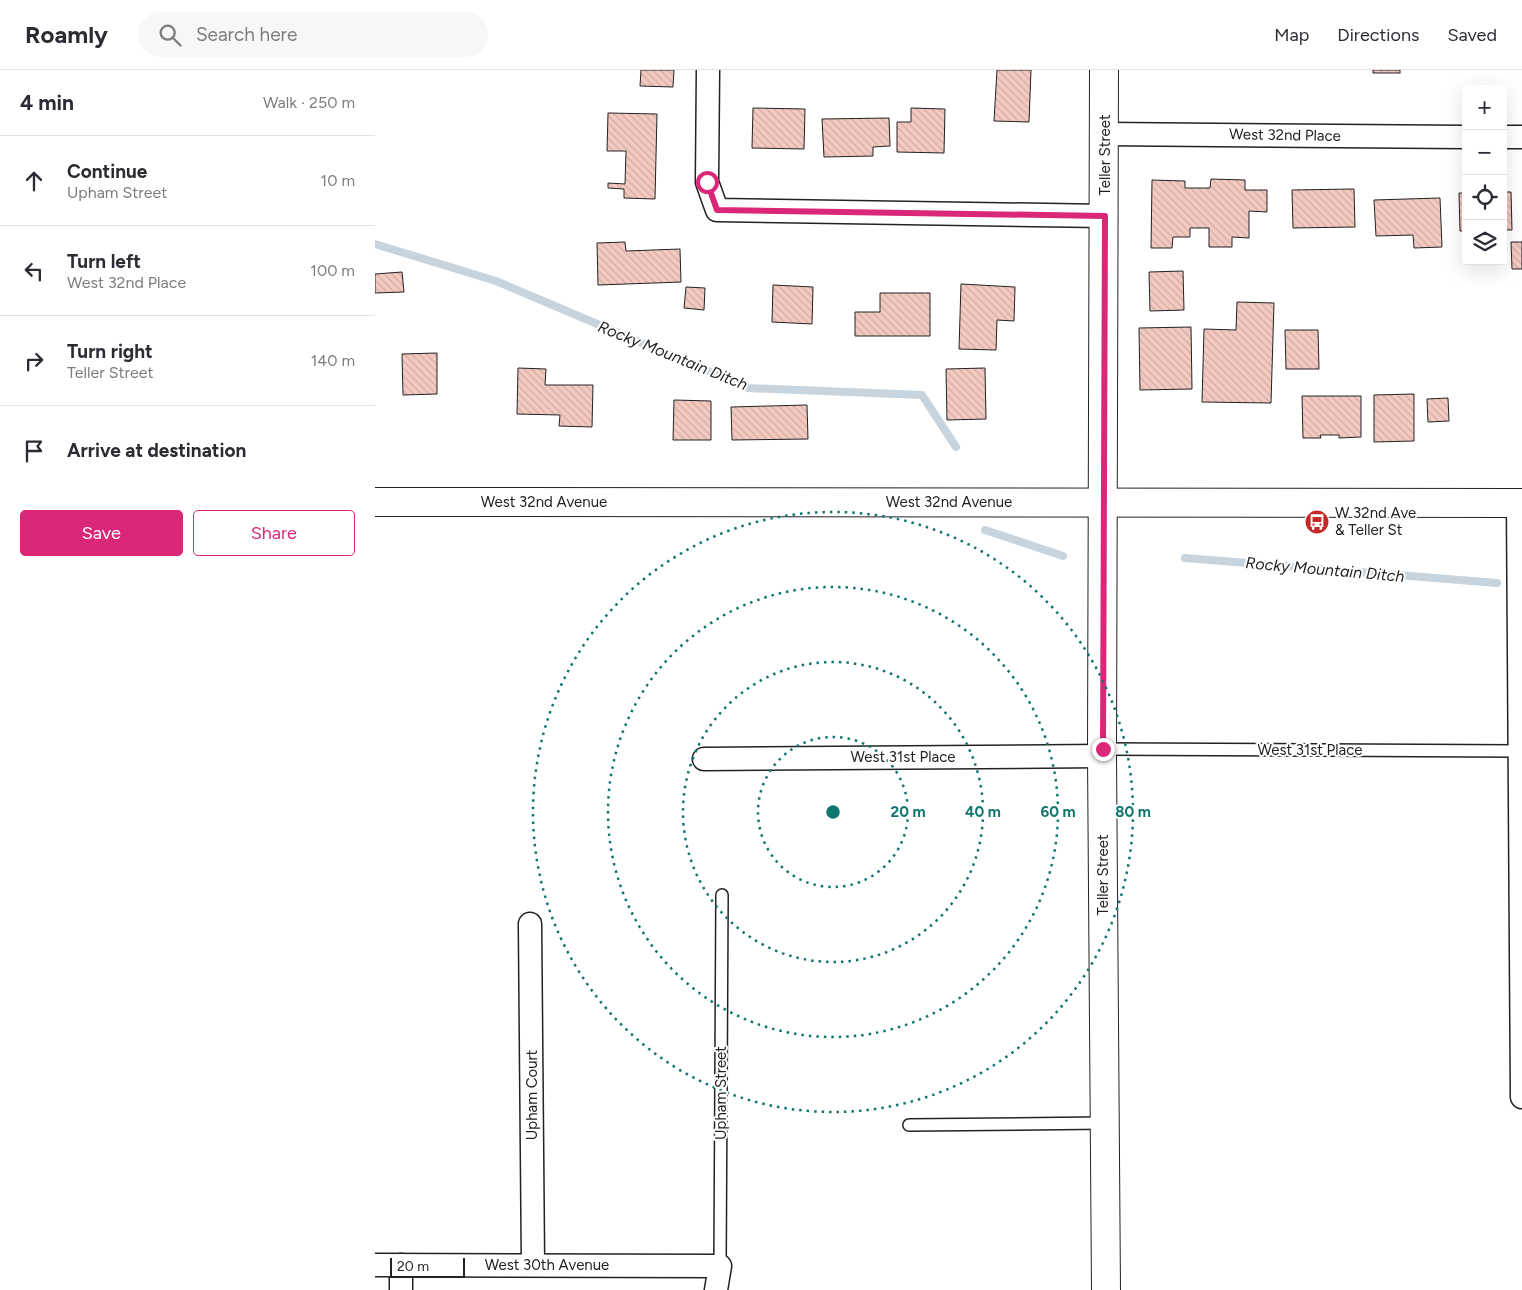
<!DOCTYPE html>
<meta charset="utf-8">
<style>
:root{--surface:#fff;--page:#f7f7f7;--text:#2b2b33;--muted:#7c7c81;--line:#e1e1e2;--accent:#db2777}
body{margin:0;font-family:Figtree,sans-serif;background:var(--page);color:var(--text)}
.controls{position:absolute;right:15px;top:15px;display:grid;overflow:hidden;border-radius:5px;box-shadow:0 5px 20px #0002}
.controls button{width:45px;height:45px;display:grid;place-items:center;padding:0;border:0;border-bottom:1px solid var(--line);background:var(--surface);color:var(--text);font:25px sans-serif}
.scale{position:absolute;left:15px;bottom:12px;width:75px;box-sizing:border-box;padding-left:5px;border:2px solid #222;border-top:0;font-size:14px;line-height:18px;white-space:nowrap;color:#222;-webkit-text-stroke:4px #fff;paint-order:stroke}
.stop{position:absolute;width:15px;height:15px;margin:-11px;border:4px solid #db2777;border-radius:50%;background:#fff}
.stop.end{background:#db2777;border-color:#fff;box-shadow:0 1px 5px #0008}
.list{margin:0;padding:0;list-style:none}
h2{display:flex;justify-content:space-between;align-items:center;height:65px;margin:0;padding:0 20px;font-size:21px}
h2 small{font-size:16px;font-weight:400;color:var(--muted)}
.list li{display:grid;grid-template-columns:32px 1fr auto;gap:15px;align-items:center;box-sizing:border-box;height:90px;padding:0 20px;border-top:1px solid var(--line)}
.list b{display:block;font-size:19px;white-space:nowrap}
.list p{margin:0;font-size:16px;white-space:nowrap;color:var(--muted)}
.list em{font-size:16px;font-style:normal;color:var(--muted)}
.actions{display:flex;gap:10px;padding:15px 20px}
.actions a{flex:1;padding:11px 0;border:1px solid var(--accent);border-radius:5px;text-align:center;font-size:18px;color:var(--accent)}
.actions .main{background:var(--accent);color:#fff}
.icon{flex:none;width:28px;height:28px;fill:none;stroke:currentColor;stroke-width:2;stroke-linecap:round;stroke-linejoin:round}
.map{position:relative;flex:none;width:1147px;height:1220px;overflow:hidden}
header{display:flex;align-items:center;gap:30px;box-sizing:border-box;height:70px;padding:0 25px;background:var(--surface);border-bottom:1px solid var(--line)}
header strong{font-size:24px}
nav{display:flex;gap:28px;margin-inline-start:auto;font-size:18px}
.search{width:350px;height:45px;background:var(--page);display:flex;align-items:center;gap:12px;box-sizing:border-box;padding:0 18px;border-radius:28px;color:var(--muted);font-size:19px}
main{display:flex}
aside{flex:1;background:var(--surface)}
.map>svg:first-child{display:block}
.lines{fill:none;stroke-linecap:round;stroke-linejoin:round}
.stream{stroke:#c7d3dd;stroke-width:8}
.building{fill:url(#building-back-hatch);stroke:#222}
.lane-casing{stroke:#222;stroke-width:14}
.street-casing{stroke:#222;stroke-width:25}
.secondary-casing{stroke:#222;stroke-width:30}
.lane{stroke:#fff;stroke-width:11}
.street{stroke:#fff;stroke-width:22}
.secondary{stroke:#fff;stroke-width:28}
.route{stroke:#db2777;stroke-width:6}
.ring{fill:none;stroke:#0f766e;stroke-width:2.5;stroke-dasharray:2.5 5}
.labels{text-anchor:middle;stroke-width:4;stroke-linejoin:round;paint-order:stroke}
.street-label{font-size:15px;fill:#222;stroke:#fff}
.poi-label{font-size:15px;fill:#222;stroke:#fff;text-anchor:start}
.water-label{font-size:16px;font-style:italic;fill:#222;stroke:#fff}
.centre{fill:#0f766e;stroke:#fff;stroke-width:2.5}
.ring-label{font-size:15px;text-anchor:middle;font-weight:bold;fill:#0f766e;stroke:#fff;stroke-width:4;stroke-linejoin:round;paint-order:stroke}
</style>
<header>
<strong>Roamly</strong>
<div class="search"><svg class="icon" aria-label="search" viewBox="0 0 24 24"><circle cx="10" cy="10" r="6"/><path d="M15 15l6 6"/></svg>Search here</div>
<nav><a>Map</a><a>Directions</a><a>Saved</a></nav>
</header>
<main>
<aside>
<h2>4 min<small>Walk · 250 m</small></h2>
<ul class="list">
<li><svg class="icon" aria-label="ahead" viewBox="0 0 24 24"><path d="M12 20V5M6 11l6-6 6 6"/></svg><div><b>Continue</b><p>Upham Street</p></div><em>10 m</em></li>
<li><svg class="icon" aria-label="left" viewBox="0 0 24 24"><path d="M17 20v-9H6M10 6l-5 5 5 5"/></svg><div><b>Turn left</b><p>West 32nd Place</p></div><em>100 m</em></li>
<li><svg class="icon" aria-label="right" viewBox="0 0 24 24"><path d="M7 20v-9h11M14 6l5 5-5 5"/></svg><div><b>Turn right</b><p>Teller Street</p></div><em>140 m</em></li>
<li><svg class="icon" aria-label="arrive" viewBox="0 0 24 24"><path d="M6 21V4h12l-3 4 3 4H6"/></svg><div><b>Arrive at destination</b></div></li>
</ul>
<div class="actions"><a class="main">Save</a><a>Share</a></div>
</aside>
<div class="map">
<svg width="1147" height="1220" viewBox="0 0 1147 1220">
<defs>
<pattern id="building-back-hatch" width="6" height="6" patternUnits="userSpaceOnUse" patternTransform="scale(1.25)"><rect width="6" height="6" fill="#f3c9c0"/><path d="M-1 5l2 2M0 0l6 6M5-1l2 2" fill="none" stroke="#d0aca5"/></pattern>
</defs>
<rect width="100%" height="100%" fill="#fff"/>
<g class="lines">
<g class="stream">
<path d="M 0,174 L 121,211 L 373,318 L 547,325 L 581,377"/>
<path d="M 610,460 L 688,486"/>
<path d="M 810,488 L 1122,513"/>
</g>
</g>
<g class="building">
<path d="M 266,0 L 299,0 L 298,17 L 265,16 Z"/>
<path d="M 622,0 L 656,0 L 654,52 L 619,51 Z"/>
<rect x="998" y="0" width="27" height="3"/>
<path d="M 378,38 L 430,39 L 429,79 L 377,78 Z"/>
<path d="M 536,38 L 570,39 L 569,83 L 522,82 L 522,52 L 536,52 Z"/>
<path d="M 233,43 L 282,44 L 280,129 L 249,128 L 249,119 L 233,118 L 233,113 L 250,114 L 251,81 L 232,81 Z"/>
<path d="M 514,48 L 515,76 L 498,77 L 498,86 L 449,87 L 447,49 Z"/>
<path d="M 836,109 L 870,110 L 870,120 L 892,120 L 892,142 L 874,141 L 874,168 L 857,167 L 857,177 L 834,177 L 834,158 L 815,158 L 815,167 L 798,167 L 797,178 L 776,178 L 777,110 L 810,111 L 810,118 L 835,118 Z"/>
<path d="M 979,119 L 980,157 L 918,158 L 917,120 Z"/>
<path d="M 1128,122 L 1136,122 L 1137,160 L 1128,160 Z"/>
<path d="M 1084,123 L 1091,123 L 1091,161 L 1085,161 Z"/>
<path d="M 1065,128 L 1067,177 L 1039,178 L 1038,165 L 1001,166 L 999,130 Z"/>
<path d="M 250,172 L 251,181 L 305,179 L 306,212 L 223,215 L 222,173 Z"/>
<path d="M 1136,172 L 1147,172 L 1147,199 L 1137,199 Z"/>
<path d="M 808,201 L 809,240 L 775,241 L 774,202 Z"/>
<path d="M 27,202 L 29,222 L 0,223 L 0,204 Z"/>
<path d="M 586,214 L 640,217 L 639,251 L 622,250 L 621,280 L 584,279 Z"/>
<path d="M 398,215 L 438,217 L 437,254 L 397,252 Z"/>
<path d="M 311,217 L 330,218 L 329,240 L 309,238 Z"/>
<path d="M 505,223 L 555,223 L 555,266 L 480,266 L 480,242 L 505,242 Z"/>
<path d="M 862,232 L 899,233 L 896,333 L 827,332 L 829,259 L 861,260 Z"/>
<path d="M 816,257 L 817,319 L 765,320 L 764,258 Z"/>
<path d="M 910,260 L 943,260 L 944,299 L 911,299 Z"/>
<path d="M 62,283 L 62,324 L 28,325 L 27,284 Z"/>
<path d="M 143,298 L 171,299 L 170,315 L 218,315 L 217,357 L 184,356 L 185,345 L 142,344 Z"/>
<path d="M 610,298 L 611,349 L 572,350 L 571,299 Z"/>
<path d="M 1039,324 L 1039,371 L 999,372 L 999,325 Z"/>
<path d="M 927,326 L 986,326 L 986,367 L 964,368 L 964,365 L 945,365 L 946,368 L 928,368 Z"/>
<path d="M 1073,328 L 1074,351 L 1053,352 L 1052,329 Z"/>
<path d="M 299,330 L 336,331 L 336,370 L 298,370 Z"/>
<path d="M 432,335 L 433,369 L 357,370 L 356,337 Z"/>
</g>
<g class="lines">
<defs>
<g id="lane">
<path d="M 728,679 L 1143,681"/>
<path d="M 534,1055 L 730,1053"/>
<path d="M 345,1196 L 347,825"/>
</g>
<g id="street">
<path d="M 333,0 L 332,112 L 342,140 L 730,146"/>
<path d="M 729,64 L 1091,67"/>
<path d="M 1128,67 L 1147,67"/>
<path d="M 1143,433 L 1147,1027"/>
<path d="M 329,689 L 727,686"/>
<path d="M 155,854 L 158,1195"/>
<path d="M 0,1195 L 345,1196 L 341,1220"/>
<path d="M 26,1220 L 26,1195"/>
</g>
<g id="secondary">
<path d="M 729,0 L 727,686 L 731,1220"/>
<path d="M 0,432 L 1147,433"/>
</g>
</defs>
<use href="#lane" class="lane-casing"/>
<use href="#street" class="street-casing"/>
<use href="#secondary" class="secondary-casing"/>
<use href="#lane" class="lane"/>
<use href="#street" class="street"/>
<use href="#secondary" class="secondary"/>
</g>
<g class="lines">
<path class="route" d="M 332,112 L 342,140 L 730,146 L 728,679"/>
</g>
<g class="ring">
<circle cx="458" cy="742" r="75"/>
<circle cx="458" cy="742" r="150"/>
<circle cx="458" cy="742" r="225"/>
<circle cx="458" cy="742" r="300"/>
</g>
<defs>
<symbol id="bus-disc" viewBox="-11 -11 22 22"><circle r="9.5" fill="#c62828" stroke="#fff"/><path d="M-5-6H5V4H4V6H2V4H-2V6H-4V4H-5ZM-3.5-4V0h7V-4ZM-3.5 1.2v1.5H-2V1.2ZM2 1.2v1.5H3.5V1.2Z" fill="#fff"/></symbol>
</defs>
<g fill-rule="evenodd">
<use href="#bus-disc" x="928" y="438" width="28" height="28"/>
</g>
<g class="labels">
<g class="street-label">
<text transform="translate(910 65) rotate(1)" y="5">West 32nd Place</text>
<text transform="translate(730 85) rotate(-90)" y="5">Teller Street</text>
<text x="169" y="437">West 32nd Avenue</text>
<text x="574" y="437">West 32nd Avenue</text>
<text x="935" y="685">West 31st Place</text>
<text x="528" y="692">West 31st Place</text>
<text transform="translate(728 805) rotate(-90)" y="5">Teller Street</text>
<text transform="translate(346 1023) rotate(-90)" y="5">Upham Street</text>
<text transform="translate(157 1025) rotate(-90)" y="5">Upham Court</text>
<text x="172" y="1200">West 30th Avenue</text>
</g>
<g class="poi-label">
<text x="960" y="448">W 32nd Ave<tspan x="960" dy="17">&amp; Teller St</tspan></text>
</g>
<g class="water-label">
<text transform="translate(298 285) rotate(22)" y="6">Rocky Mountain Ditch</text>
<text transform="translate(950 499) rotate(5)" y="6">Rocky Mountain Ditch</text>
</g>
</g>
<circle cx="458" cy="742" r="8" class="centre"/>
<g class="ring-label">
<text x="533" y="747">20 m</text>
<text x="608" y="747">40 m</text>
<text x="683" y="747">60 m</text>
<text x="758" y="747">80 m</text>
</g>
</svg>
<div class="controls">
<button>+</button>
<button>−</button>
<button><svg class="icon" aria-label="locate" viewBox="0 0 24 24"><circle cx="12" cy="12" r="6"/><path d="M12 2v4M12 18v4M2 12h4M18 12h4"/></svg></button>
<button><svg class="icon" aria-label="layers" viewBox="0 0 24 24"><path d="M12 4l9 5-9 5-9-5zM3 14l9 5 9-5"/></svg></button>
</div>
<div class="scale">20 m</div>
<div class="stop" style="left:332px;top:112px"></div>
<div class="stop end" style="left:728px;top:679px"></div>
</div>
</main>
